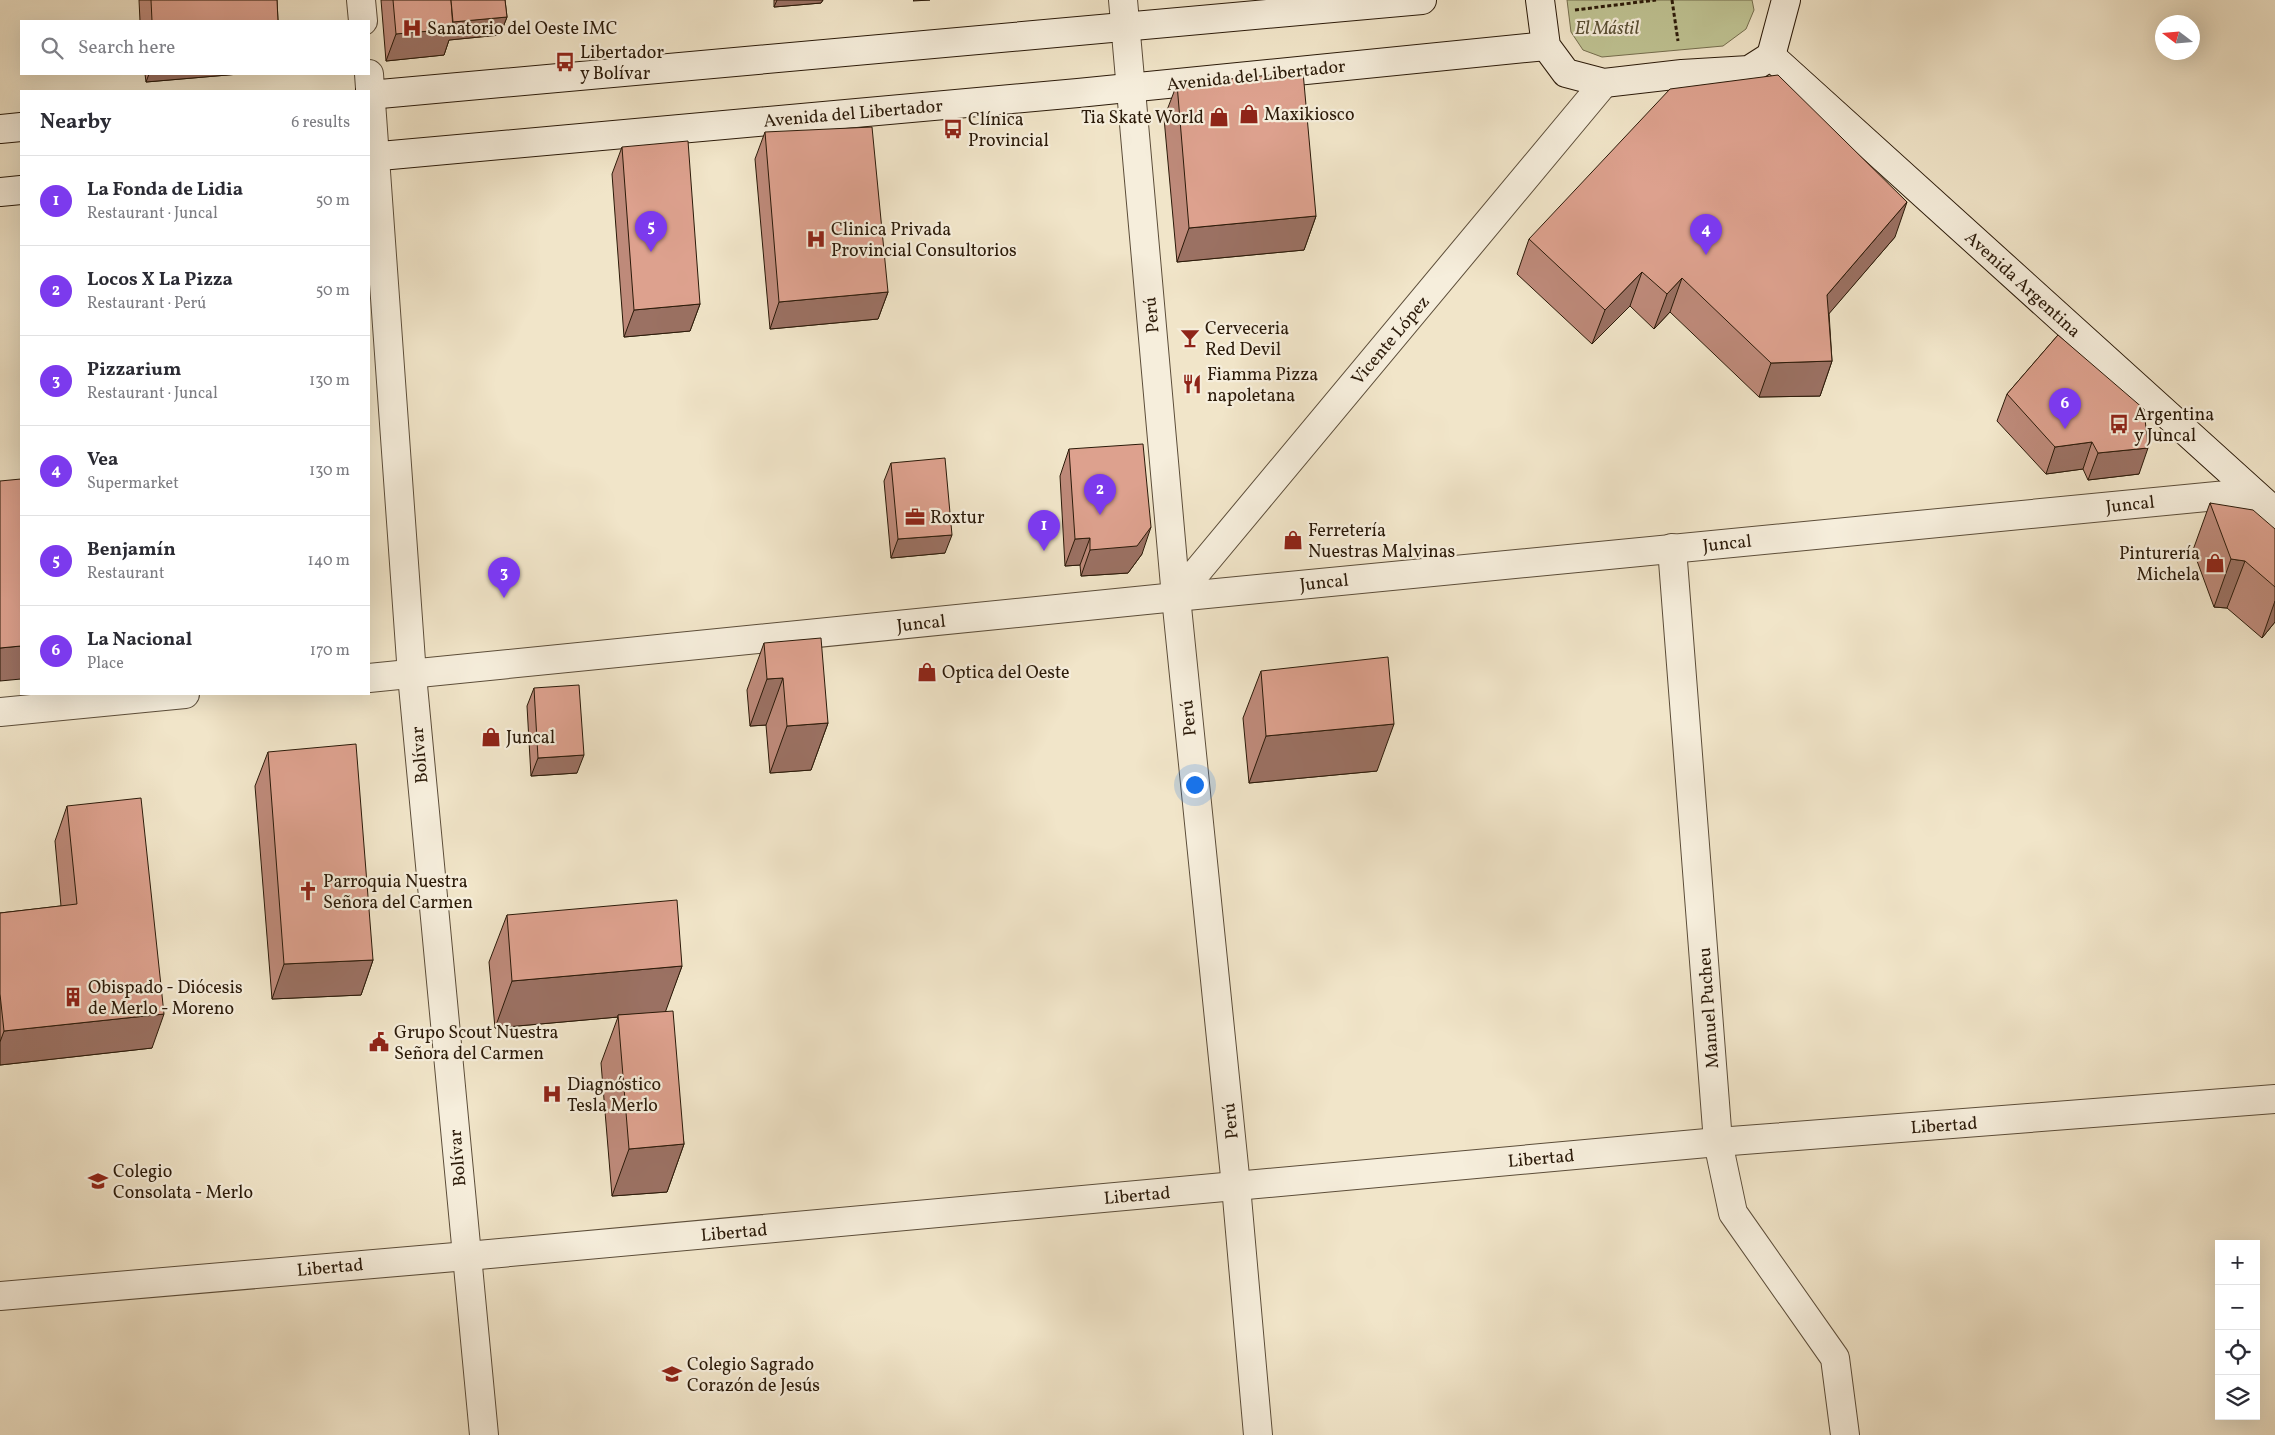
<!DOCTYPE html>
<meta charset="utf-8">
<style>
:root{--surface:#fff;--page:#f7f7f7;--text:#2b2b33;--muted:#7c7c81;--line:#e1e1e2;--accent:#7c3aed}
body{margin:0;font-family:Vollkorn,serif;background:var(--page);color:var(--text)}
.controls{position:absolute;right:15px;bottom:15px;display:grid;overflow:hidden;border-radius:0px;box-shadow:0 5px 20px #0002}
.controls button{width:45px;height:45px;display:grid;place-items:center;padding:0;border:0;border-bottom:1px solid var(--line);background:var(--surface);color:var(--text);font:25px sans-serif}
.compass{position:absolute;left:2155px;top:15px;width:45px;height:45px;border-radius:50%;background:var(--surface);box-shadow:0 5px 20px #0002;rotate:286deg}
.you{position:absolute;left:1194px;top:784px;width:18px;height:18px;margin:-12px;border:4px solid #fff;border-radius:50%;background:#1a73e8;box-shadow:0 0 0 8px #1a73e833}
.badge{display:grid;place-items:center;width:32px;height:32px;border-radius:50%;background:var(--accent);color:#fff;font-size:16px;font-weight:700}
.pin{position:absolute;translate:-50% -41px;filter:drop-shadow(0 1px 2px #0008)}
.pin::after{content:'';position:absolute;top:26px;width:18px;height:15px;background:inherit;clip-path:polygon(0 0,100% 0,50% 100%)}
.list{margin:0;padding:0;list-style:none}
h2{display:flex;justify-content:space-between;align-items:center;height:65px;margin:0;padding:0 20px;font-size:21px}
h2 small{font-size:16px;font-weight:400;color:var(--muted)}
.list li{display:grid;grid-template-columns:32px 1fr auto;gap:15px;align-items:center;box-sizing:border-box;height:90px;padding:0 20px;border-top:1px solid var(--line)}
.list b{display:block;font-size:19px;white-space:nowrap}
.list p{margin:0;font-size:16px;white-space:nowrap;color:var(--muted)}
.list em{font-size:16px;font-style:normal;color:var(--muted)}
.icon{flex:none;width:28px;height:28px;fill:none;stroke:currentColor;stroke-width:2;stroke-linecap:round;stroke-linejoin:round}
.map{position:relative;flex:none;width:2275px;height:1435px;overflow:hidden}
.search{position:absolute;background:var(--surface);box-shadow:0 5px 20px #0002;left:20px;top:20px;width:350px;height:55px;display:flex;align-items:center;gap:12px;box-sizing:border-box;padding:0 18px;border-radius:0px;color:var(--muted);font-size:19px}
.panel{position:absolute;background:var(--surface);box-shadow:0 5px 20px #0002;left:20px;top:90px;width:350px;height:605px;border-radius:0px}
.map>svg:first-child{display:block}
.green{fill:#bfc393;stroke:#756e4e}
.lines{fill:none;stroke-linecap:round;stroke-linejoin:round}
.street-casing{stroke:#5c4d39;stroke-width:30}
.secondary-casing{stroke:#2b1a09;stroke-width:30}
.path{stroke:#2b1a09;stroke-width:3;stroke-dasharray:4 2.5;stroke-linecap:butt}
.street{stroke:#f6eedc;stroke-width:28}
.secondary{stroke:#f6eedc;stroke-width:28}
.wall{fill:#be8a7a;stroke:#2b1a09}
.shaded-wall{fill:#9b7163;stroke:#2b1a09}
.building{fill:#dda18e;stroke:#2b1a09}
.labels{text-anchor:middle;stroke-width:4.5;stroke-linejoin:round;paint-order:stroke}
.poi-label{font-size:18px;fill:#2b1a09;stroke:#f6eedc;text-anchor:start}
.park-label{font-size:18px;font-style:italic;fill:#574d32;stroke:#f6eedc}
.street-label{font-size:18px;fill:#2b1a09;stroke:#f6eedc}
</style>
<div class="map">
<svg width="2275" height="1435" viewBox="0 0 2275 1435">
<rect width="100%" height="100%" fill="#f1e5c9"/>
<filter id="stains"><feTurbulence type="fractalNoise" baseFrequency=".004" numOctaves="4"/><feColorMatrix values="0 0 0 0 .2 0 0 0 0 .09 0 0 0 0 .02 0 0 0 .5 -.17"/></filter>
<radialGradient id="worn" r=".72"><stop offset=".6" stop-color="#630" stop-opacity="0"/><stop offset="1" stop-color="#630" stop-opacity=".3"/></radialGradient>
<path class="green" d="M 1567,0 L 1752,0 L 1754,10 L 1746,29 L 1723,46 L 1602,57 L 1583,50 L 1571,32 Z"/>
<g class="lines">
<defs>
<g id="street">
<path d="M 361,0 L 363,21"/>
<path d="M 1123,0 L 1176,597 L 1236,1186 L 1258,1435"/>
<path d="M 369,74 L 412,675 L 484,1435"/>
<path d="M 1672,548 L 1718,1142 L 1733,1213 L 1835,1358 L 1845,1435"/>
<path d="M 1176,597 L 1604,83"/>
<path d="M 369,678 L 1176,597 L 2227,495 L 2275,518"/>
<path d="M 0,712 L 185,694"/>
<path d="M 0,1296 L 467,1256 L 1718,1142 L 2275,1099"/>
</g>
<g id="secondary">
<path d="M 1540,0 L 1546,46 L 1566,73 L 1604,83 L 1682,74 L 1749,70 L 1771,56"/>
<path d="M 1771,56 L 2275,512"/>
<path d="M 1771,56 L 1786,0"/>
<path d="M 369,95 L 1422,0"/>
<path d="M 0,129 L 21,127"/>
<path d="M 369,157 L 1078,93 L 1546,46"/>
<path d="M 0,192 L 21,190"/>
</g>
</defs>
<use href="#street" class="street-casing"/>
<use href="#secondary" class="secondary-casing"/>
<g class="path">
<path d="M 1672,0 L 1678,41"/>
<path d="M 1575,10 L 1656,0"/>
</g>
<use href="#street" class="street"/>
<use href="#secondary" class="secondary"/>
</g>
<g class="wall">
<path d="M 139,0 L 277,0 L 278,21 L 140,21 Z"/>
<path d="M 381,0 L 505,0 L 507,17 L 500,35 L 449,40 L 444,55 L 386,61 Z"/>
<path d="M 774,0 L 823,0 L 821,3 L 774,7 Z"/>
<path d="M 145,74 L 239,74 L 146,82 Z"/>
<path d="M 1177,84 L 1316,216 L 1304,250 L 1177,262 L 1164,118 Z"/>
<path d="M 765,132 L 888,292 L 878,319 L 770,329 L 755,159 Z"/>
<path d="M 622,147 L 700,304 L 690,331 L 624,337 L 612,174 Z"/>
<path d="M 1895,237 L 1829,313 L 1832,361 L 1820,396 L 1759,397 L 1670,312 L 1654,329 L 1630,306 L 1592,344 L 1517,274 L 1529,239 Z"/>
<path d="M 2058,335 L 2139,474 L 2088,480 L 2083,469 L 2046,474 L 1997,421 L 2007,394 Z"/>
<path d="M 1069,449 L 1142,554 L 1128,573 L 1081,576 L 1080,565 L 1065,566 L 1060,476 Z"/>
<path d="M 891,463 L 945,553 L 891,558 L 884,481 Z"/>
<path d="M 2210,503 L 2275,529 L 2275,622 L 2262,638 L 2227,608 L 2214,607 L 2193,550 Z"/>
<path d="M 764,643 L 828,723 L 811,770 L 770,773 L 766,725 L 750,726 L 747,690 Z"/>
<path d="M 1261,671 L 1377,771 L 1249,783 L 1243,718 Z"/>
<path d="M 534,688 L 577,773 L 531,776 L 527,706 Z"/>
<path d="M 268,752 L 373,960 L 361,995 L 272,999 L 255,786 Z"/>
<path d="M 67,806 L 152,1048 L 0,1065 L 0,913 L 61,906 L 55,841 Z"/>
<path d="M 507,915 L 682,966 L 665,1011 L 684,1144 L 667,1192 L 612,1196 L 601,1063 L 618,1017 L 495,1028 L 489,962 Z"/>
</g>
<g class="shaded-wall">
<path d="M 777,0 L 823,0 L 821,3 L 774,7 Z"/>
<path d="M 914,0 L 930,0 L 913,1 Z"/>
<path d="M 507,17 L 500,35 L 449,40 L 444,55 L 386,61 L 396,34 L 451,22 Z"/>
<path d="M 149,74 L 239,74 L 146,82 Z"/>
<path d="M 1907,202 L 1895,237 L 1815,330 L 1827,295 Z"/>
<path d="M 1316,216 L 1304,250 L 1177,262 L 1189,228 Z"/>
<path d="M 1642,272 L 1630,306 L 1592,344 L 1605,310 Z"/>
<path d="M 1682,278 L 1670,312 L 1654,329 L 1667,294 Z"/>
<path d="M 888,292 L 878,319 L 770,329 L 779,302 Z"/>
<path d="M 700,304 L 690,331 L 624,337 L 634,310 Z"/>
<path d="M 1832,361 L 1820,396 L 1759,397 L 1771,363 Z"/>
<path d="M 2092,442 L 2083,469 L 2046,474 L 2055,447 Z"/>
<path d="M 2148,448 L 2139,474 L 2088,480 L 2098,453 Z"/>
<path d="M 1151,527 L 1142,554 L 1128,573 L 1081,576 L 1090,550 Z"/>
<path d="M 952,535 L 945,553 L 891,558 L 898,539 Z"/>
<path d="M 1090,538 L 1080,565 L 1065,566 L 1075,539 Z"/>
<path d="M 2231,559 L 2245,561 L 2227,608 L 2214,607 Z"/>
<path d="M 2275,601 L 2275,622 L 2262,638 Z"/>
<path d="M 21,646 L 21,679 L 0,681 L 0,648 Z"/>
<path d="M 783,678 L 766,725 L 750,726 L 767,679 Z"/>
<path d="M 828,723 L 811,770 L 770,773 L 787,726 Z"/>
<path d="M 1394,724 L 1377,771 L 1249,783 L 1266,736 Z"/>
<path d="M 584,755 L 577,773 L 531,776 L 538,758 Z"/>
<path d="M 373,960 L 361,995 L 272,999 L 284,964 Z"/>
<path d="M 682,966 L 665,1013 L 618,1015 L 618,1017 L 495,1028 L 512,981 Z"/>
<path d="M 164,1014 L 152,1048 L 0,1065 L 0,1042 L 4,1031 Z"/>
<path d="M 684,1144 L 667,1192 L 612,1196 L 629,1149 Z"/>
</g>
<g class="building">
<path d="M 151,0 L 277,0 L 278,21 L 152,21 Z"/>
<path d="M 393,0 L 451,0 L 453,29 L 396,34 Z"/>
<path d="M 451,0 L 505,0 L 507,17 L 453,22 Z"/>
<path d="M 1303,72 L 1316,216 L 1189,228 L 1177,84 Z"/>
<path d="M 1778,75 L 1907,202 L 1827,295 L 1832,361 L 1771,363 L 1682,278 L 1667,294 L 1642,272 L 1605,310 L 1529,239 L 1670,89 Z"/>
<path d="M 872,127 L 888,292 L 779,302 L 765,132 Z"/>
<path d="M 688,141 L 700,304 L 634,310 L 622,147 Z"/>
<path d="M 2058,335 L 2144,409 L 2148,448 L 2098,453 L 2092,442 L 2055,447 L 2007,394 Z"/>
<path d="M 1143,444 L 1151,527 L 1137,546 L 1090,550 L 1090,538 L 1075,539 L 1069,449 Z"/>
<path d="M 945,458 L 952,535 L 898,539 L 891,463 Z"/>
<path d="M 21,479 L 21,646 L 0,648 L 0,481 Z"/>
<path d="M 2210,503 L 2253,510 L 2275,529 L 2275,587 L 2245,561 L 2231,559 Z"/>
<path d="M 821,638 L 828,723 L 787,726 L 783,678 L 767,679 L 764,643 Z"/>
<path d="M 1388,657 L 1394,724 L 1266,736 L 1261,671 Z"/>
<path d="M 579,685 L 584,755 L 538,758 L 534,688 Z"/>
<path d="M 356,744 L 373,960 L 284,964 L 268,752 Z"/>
<path d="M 141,798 L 164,1014 L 4,1031 L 0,994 L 0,913 L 77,904 L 67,806 Z"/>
<path d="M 677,900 L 682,966 L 512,981 L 507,915 Z"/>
<path d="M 673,1011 L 684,1144 L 629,1149 L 618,1015 Z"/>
</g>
<defs>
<symbol id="hospital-bare" viewBox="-9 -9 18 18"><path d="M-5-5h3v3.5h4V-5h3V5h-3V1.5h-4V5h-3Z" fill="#8f2418" stroke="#f6eedc" stroke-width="2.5" paint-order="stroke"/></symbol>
<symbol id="bus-bare" viewBox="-9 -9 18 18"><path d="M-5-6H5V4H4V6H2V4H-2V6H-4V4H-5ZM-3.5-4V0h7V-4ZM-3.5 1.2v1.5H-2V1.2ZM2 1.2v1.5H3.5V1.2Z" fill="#8f2418" stroke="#f6eedc" stroke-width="2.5" paint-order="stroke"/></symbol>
<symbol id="shop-bare" viewBox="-9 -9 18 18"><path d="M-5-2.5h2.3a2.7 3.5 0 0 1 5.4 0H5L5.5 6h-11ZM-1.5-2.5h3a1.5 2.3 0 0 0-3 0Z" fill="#8f2418" stroke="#f6eedc" stroke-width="2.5" paint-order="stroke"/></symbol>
<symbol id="bar-bare" viewBox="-9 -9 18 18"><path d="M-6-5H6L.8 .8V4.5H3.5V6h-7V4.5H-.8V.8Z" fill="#8f2418" stroke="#f6eedc" stroke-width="2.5" paint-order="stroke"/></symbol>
<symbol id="restaurant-bare" viewBox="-9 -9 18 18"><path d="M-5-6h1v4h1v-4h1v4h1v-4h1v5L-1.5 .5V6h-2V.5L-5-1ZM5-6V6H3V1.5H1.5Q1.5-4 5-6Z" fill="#8f2418" stroke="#f6eedc" stroke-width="2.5" paint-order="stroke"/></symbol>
<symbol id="office-bare" viewBox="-9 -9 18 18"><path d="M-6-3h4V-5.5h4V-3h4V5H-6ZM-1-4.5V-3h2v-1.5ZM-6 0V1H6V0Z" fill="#8f2418" stroke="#f6eedc" stroke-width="2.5" paint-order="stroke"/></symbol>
<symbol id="church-bare" viewBox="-9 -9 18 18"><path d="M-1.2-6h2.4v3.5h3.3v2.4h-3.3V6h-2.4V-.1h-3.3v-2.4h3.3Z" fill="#8f2418" stroke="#f6eedc" stroke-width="2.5" paint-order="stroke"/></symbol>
<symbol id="building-bare" viewBox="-9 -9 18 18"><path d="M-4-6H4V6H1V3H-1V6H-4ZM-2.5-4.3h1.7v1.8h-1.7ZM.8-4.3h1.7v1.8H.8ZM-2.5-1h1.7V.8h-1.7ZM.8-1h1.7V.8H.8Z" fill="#8f2418" stroke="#f6eedc" stroke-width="2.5" paint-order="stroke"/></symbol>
<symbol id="civic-bare" viewBox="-9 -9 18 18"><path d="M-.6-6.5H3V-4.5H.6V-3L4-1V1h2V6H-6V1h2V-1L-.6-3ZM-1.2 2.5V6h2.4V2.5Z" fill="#8f2418" stroke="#f6eedc" stroke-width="2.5" paint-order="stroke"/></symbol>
<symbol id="school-bare" viewBox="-9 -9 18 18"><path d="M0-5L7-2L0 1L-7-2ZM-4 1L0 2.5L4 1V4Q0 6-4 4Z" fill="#8f2418" stroke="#f6eedc" stroke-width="2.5" paint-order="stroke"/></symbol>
</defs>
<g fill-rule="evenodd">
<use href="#hospital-bare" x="398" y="14" width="28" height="28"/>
<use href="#bus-bare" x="551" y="48" width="28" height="28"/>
<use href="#shop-bare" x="1235" y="100" width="28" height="28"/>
<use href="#shop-bare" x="1205" y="103" width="28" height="28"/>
<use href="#bus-bare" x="939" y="115" width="28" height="28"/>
<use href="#hospital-bare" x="802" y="225" width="28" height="28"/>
<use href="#bar-bare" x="1176" y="324" width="28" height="28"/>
<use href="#restaurant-bare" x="1178" y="370" width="28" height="28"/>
<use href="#bus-bare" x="2105" y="410" width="28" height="28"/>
<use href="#office-bare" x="901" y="503" width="28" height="28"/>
<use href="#shop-bare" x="1279" y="526" width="28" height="28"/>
<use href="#shop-bare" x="2201" y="549" width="28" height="28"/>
<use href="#shop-bare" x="913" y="658" width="28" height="28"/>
<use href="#shop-bare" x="477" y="723" width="28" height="28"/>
<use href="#church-bare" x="294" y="877" width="28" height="28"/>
<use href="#building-bare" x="59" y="983" width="28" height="28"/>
<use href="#civic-bare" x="365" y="1028" width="28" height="28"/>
<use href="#hospital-bare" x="538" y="1080" width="28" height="28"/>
<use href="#school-bare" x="84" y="1167" width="28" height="28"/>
<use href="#school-bare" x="658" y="1360" width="28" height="28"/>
</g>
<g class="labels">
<g class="poi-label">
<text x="427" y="34">Sanatorio del Oeste IMC</text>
<text x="580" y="58">Libertador<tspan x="580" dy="21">y Bolívar</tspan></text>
<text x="1264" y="120">Maxikiosco</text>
<text x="1204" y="123" text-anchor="end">Tia Skate World</text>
<text x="968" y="125">Clínica<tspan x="968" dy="21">Provincial</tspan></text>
<text x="831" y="235">Clinica Privada<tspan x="831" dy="21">Provincial Consultorios</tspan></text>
<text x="1205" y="334">Cerveceria<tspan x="1205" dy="21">Red Devil</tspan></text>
<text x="1207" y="380">Fiamma Pizza<tspan x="1207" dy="21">napoletana</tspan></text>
<text x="2134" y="420">Argentina<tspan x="2134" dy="21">y Juncal</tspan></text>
<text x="930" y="523">Roxtur</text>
<text x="1308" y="536">Ferretería<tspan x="1308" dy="21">Nuestras Malvinas</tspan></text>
<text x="2200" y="559" text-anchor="end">Pinturería<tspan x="2200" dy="21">Michela</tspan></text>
<text x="942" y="678">Optica del Oeste</text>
<text x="506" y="743">Juncal</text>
<text x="323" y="887">Parroquia Nuestra<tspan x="323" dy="21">Señora del Carmen</tspan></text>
<text x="88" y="993">Obispado - Diócesis<tspan x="88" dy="21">de Merlo - Moreno</tspan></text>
<text x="394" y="1038">Grupo Scout Nuestra<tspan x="394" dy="21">Señora del Carmen</tspan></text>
<text x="567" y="1090">Diagnóstico<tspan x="567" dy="21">Tesla Merlo</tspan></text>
<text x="113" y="1177">Colegio<tspan x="113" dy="21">Consolata - Merlo</tspan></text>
<text x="687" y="1370">Colegio Sagrado<tspan x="687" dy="21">Corazón de Jesús</tspan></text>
</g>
<g class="park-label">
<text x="1607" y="34">El Mástil</text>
</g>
<g class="street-label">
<text transform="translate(1256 75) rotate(-6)" y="6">Avenida del Libertador</text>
<text transform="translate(853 113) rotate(-5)" y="6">Avenida del Libertador</text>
<text transform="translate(2023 284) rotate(42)" y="6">Avenida Argentina</text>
<text transform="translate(1151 315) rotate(-95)" y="6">Perú</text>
<text transform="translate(1390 340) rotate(-50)" y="6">Vicente López</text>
<text transform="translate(2130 504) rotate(-6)" y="6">Juncal</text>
<text transform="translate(1727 543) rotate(-6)" y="6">Juncal</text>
<text transform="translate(1324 582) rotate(-6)" y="6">Juncal</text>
<text transform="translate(921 623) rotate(-6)" y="6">Juncal</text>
<text transform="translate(1188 718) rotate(-96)" y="6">Perú</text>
<text transform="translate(419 755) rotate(-95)" y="6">Bolívar</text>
<text transform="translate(1708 1008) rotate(-94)" y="6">Manuel Pucheu</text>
<text transform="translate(1230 1121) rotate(-96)" y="6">Perú</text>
<text transform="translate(1944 1125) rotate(-4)" y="6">Libertad</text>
<text transform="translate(457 1158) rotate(-95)" y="6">Bolívar</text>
<text transform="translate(1541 1158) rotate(-5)" y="6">Libertad</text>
<text transform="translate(1137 1195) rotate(-5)" y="6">Libertad</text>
<text transform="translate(734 1232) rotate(-5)" y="6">Libertad</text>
<text transform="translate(330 1267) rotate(-5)" y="6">Libertad</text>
</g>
</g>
<rect width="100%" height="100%" filter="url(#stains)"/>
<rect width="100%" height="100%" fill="url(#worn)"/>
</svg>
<div class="controls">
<button>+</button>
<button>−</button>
<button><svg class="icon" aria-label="locate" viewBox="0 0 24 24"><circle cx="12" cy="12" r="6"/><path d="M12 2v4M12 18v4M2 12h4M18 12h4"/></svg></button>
<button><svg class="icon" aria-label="layers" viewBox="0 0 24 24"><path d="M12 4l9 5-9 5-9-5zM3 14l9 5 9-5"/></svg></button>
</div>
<svg class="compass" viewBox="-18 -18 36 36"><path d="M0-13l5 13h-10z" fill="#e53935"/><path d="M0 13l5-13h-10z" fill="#7c7c81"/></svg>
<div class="you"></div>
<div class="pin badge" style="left:1044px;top:551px">1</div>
<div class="pin badge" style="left:1100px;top:515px">2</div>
<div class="pin badge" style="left:504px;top:598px">3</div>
<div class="pin badge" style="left:1706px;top:255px">4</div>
<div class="pin badge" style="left:651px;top:252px">5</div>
<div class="pin badge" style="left:2065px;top:429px">6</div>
<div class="search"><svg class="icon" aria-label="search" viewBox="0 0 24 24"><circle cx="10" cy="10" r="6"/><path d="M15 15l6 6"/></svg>Search here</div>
<section class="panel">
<h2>Nearby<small>6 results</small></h2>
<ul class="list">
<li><span class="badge">1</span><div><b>La Fonda de Lidia</b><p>Restaurant · Juncal</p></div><em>50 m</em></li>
<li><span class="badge">2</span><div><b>Locos X La Pizza</b><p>Restaurant · Perú</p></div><em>50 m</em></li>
<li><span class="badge">3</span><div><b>Pizzarium</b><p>Restaurant · Juncal</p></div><em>130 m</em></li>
<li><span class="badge">4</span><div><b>Vea</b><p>Supermarket</p></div><em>130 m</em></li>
<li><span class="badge">5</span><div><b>Benjamín</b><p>Restaurant</p></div><em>140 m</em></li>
<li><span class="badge">6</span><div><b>La Nacional</b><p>Place</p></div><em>170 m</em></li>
</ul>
</section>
</div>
